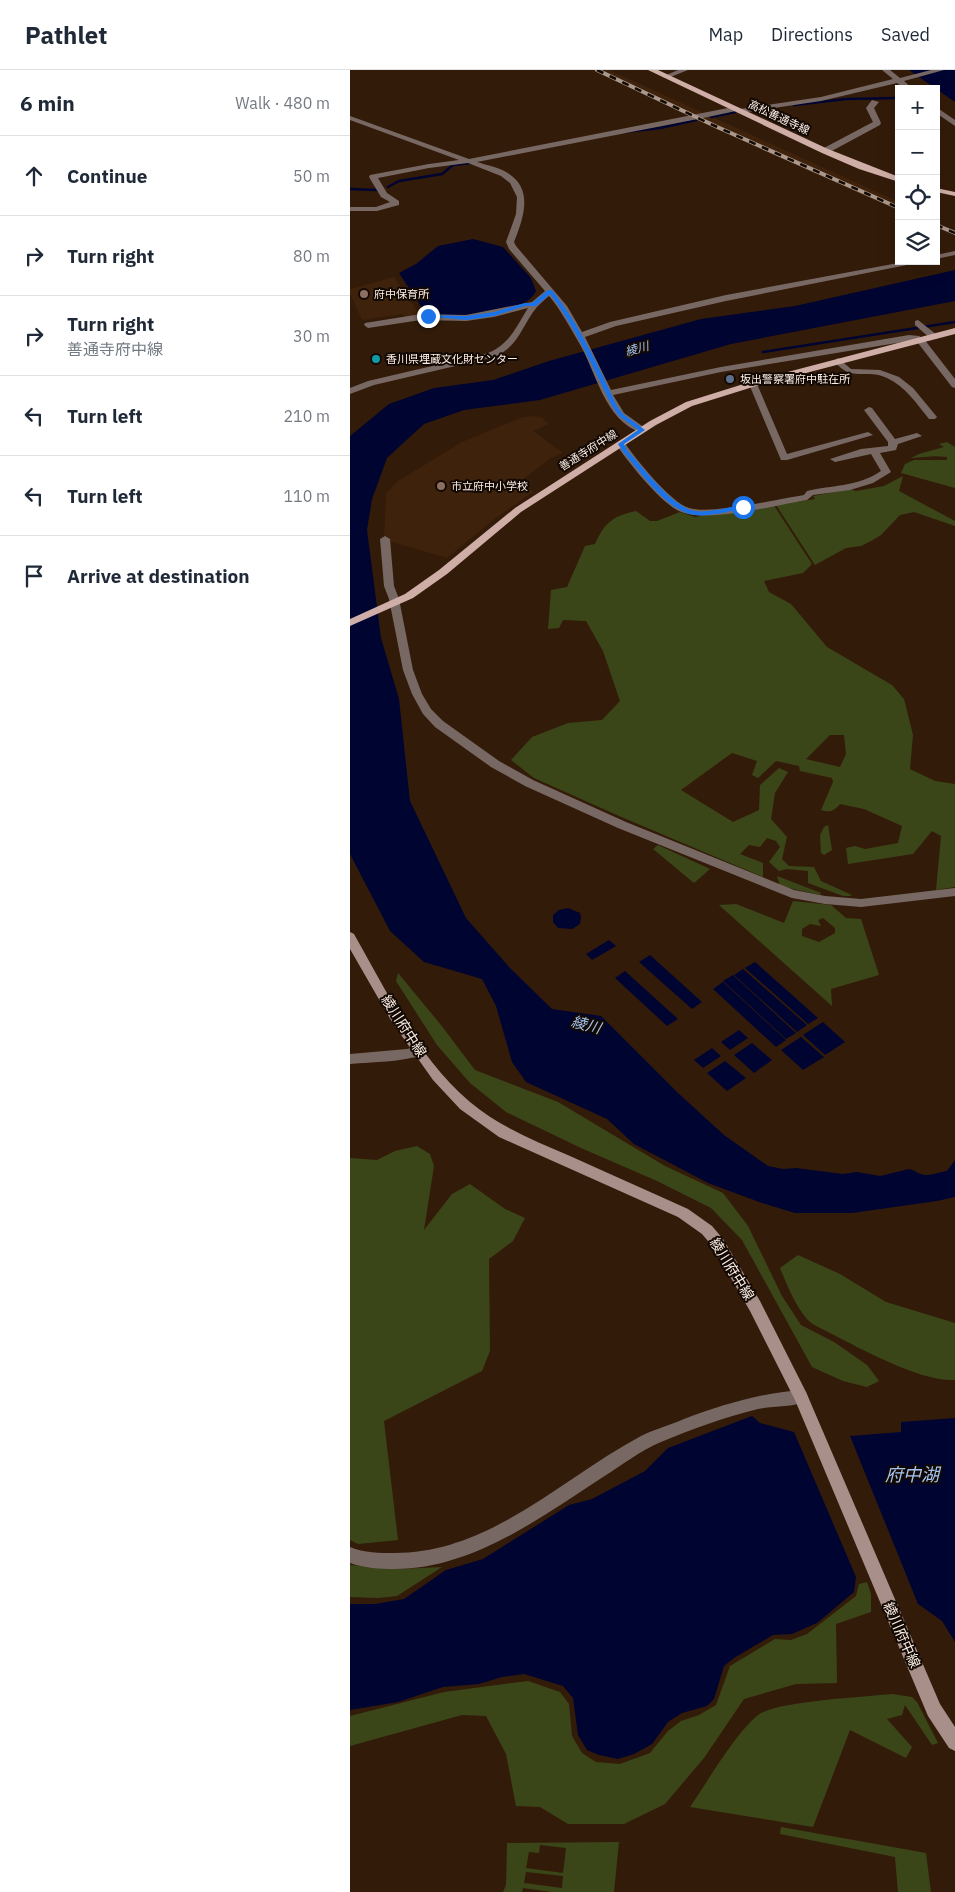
<!DOCTYPE html>
<meta charset="utf-8">
<style>
:root{--surface:#fff;--page:#f2f2f3;--text:#1f2937;--muted:#747a83;--line:#e0e1e3}
body{margin:0;font-family:"IBM Plex Sans","Noto Sans JP",sans-serif;background:var(--page);color:var(--text)}
.controls{position:absolute;right:15px;top:15px;display:grid;overflow:hidden;border-radius:0px;box-shadow:0 5px 20px #0002}
.controls button{width:45px;height:45px;display:grid;place-items:center;padding:0;border:0;border-bottom:1px solid var(--line);background:var(--surface);color:var(--text);font:25px sans-serif}
.stop{position:absolute;width:15px;height:15px;margin:-11px;border:4px solid #1a73e8;border-radius:50%;background:#fff}
.stop.end{background:#1a73e8;border-color:#fff;box-shadow:0 1px 5px #0008}
.list{margin:0;padding:0;list-style:none}
h2{display:flex;justify-content:space-between;align-items:center;height:65px;margin:0;padding:0 20px;font-size:21px}
h2 small{font-size:16px;font-weight:400;color:var(--muted)}
.list li{display:grid;grid-template-columns:32px 1fr auto;gap:15px;align-items:center;box-sizing:border-box;height:80px;padding:0 20px;border-top:1px solid var(--line)}
.list b{display:block;font-size:19px;white-space:nowrap}
.list p{margin:0;font-size:16px;white-space:nowrap;color:var(--muted)}
.list em{font-size:16px;font-style:normal;color:var(--muted)}
.icon{flex:none;width:28px;height:28px;fill:none;stroke:currentColor;stroke-width:2;stroke-linecap:round;stroke-linejoin:round}
.map{position:relative;flex:none;width:605px;height:1822px;overflow:hidden}
header{display:flex;align-items:center;gap:30px;box-sizing:border-box;height:70px;padding:0 25px;background:var(--surface);border-bottom:1px solid var(--line)}
header strong{font-size:24px}
nav{display:flex;gap:28px;margin-inline-start:auto;font-size:18px}
main{display:flex}
aside{flex:1;background:var(--surface)}
.map>svg:first-child{display:block}
.built{fill:#3f220b}
.green{fill:#3b4618;fill-rule:evenodd}
.water{fill:#000431}
.lines{fill:none;stroke-linecap:round;stroke-linejoin:round}
.stream{stroke:#000431;stroke-width:2.5}
.minor{fill:#786864;fill-rule:evenodd}
.secondary{fill:#a98f8a;fill-rule:evenodd}
.primary{fill:#cfaea7;fill-rule:evenodd}
.rail-casing{stroke:#aa988c;stroke-width:4}
.rail{stroke:#130903;stroke-width:2.5;stroke-dasharray:7;stroke-linecap:butt}
.route{fill:#1a73e8}
.education-dot{fill:#8d6e63;stroke:#130903;stroke-width:2}
.culture-dot{fill:#0f9aa8;stroke:#130903;stroke-width:2}
.service-dot{fill:#5c6f8a;stroke:#130903;stroke-width:2}
.labels{text-anchor:middle;stroke-width:4;stroke-linejoin:round;paint-order:stroke}
.far-street-label{font-size:11px;fill:#fdefe7;stroke:#130903}
.far-poi-label{font-size:11px;fill:#fdefe7;stroke:#130903;text-anchor:start}
.far-water-label{font-size:12px;font-style:italic;fill:#a5c4f2;stroke:#130903}
.street-label{font-size:14px;fill:#fdefe7;stroke:#130903}
.water-label{font-size:15px;font-style:italic;fill:#a5c4f2;stroke:#130903}
.near-water-label{font-size:18px;font-style:italic;fill:#a5c4f2;stroke:#130903}
</style>
<header>
<strong>Pathlet</strong>
<nav><a>Map</a><a>Directions</a><a>Saved</a></nav>
</header>
<main>
<aside>
<h2>6 min<small>Walk · 480 m</small></h2>
<ul class="list">
<li><svg class="icon" aria-label="ahead" viewBox="0 0 24 24"><path d="M12 20V5M6 11l6-6 6 6"/></svg><div><b>Continue</b></div><em>50 m</em></li>
<li><svg class="icon" aria-label="right" viewBox="0 0 24 24"><path d="M7 20v-9h11M14 6l5 5-5 5"/></svg><div><b>Turn right</b></div><em>80 m</em></li>
<li><svg class="icon" aria-label="right" viewBox="0 0 24 24"><path d="M7 20v-9h11M14 6l5 5-5 5"/></svg><div><b>Turn right</b><p>善通寺府中線</p></div><em>30 m</em></li>
<li><svg class="icon" aria-label="left" viewBox="0 0 24 24"><path d="M17 20v-9H6M10 6l-5 5 5 5"/></svg><div><b>Turn left</b></div><em>210 m</em></li>
<li><svg class="icon" aria-label="left" viewBox="0 0 24 24"><path d="M17 20v-9H6M10 6l-5 5 5 5"/></svg><div><b>Turn left</b></div><em>110 m</em></li>
<li><svg class="icon" aria-label="arrive" viewBox="0 0 24 24"><path d="M6 21V4h12l-3 4 3 4H6"/></svg><div><b>Arrive at destination</b></div></li>
</ul>
</aside>
<div class="map">
<svg width="605" height="1822" viewBox="0 0 605 1822">
<rect width="100%" height="100%" fill="#331b09"/>
<g class="built">
<path d="M 242,0 L 259,0 L 549,132 L 549,141 L 416,82 Z"/>
<path d="M 44,207 L 70,245 L 55,247 L 53,244 L 12,250 L 0,224 L 0,219 Z"/>
<path d="M 183,346 L 191,347 L 199,354 L 183,361 L 213,383 L 201,388 L 172,410 L 183,422 L 142,451 L 97,488 L 39,471 L 34,467 L 36,423 L 48,411 L 112,372 L 170,348 Z"/>
</g>
<g class="green">
<path d="M 597,372 L 605,377 L 605,418 L 551,403 L 555,394 L 564,390 L 597,390 L 597,387 C 584,385 575,387 561,388 L 569,384 L 594,377 L 589,374 Z"/>
<path d="M 553,406 L 549,421 L 605,451 L 605,456 L 564,442 L 550,445 L 531,465 L 521,471 L 511,476 L 496,478 L 465,495 L 426,435 L 465,429 L 463,426 L 500,419 L 506,421 L 534,416 Z"/>
<path d="M 423,434 L 462,494 L 453,503 L 414,511 L 419,522 L 441,534 L 477,577 L 542,615 L 554,629 L 563,665 L 560,699 L 585,711 L 605,714 L 605,817 L 586,820 L 591,766 L 582,761 L 563,784 L 498,794 L 496,778 L 505,776 L 515,779 L 548,773 L 552,756 L 514,739 L 490,734 C 484,741 480,743 471,740 L 483,712 L 482,708 L 450,701 L 449,696 L 426,691 L 408,708 L 402,705 L 407,691 L 382,683 L 331,720 L 383,752 L 409,740 L 410,715 L 429,698 L 438,702 L 425,723 L 421,749 L 437,767 L 432,789 L 439,796 L 464,797 L 471,811 L 502,825 L 500,826 L 493,826 L 458,813 L 458,801 L 437,799 L 429,801 L 419,792 L 430,777 L 426,771 L 417,768 L 410,777 L 399,775 L 390,784 L 413,793 L 413,807 L 269,746 L 184,708 L 161,690 L 182,667 L 218,653 L 252,650 L 270,631 L 253,581 L 236,551 L 213,550 L 209,558 L 198,559 L 201,520 L 217,517 L 235,476 L 245,474 C 255,452 263,446 286,441 L 300,451 L 307,451 L 330,442 L 345,447 ZM 480,665 L 494,665 L 496,684 L 490,697 L 456,689 Z"/>
<path d="M 478,755 L 482,780 L 474,785 L 471,783 L 470,765 L 474,757 Z"/>
<path d="M 308,775 L 360,799 L 344,813 L 303,779 Z"/>
<path d="M 427,806 L 471,823 L 470,825 L 430,816 Z"/>
<path d="M 443,831 L 481,835 L 496,848 L 511,849 L 529,905 L 481,919 L 482,936 L 369,835 L 386,834 L 434,853 ZM 473,848 L 485,858 L 485,863 L 469,872 L 452,866 L 452,859 L 460,854 L 471,856 L 468,850 Z"/>
<path d="M 48,903 L 91,955 L 125,1000 L 208,1032 L 315,1096 L 373,1123 L 398,1156 L 432,1226 L 451,1255 L 484,1272 L 517,1295 L 529,1311 L 517,1317 L 493,1311 L 462,1297 L 392,1170 L 361,1138 L 307,1111 L 231,1078 L 156,1042 L 120,1013 L 87,975 L 46,911 Z"/>
<path d="M 67,1076 L 80,1084 L 84,1096 L 74,1160 L 102,1124 L 120,1114 L 155,1139 L 175,1148 L 163,1171 L 139,1189 L 140,1281 L 132,1301 L 34,1351 L 48,1470 L 8,1474 L 0,1470 L 0,1088 L 27,1090 L 45,1081 Z"/>
<path d="M 448,1185 L 490,1204 L 536,1232 L 605,1253 L 605,1310 C 571,1312 511,1279 480,1263 C 473,1259 462,1255 457,1249 C 445,1235 437,1215 430,1198 Z"/>
<path d="M 0,1495 L 50,1499 L 92,1497 L 47,1526 L 28,1528 L 0,1527 Z"/>
<path d="M 517,1512 L 521,1524 L 521,1542 L 486,1554 L 487,1613 L 446,1614 L 394,1629 L 354,1688 L 315,1734 L 274,1754 L 218,1754 L 190,1737 L 166,1736 L 156,1684 L 136,1646 L 112,1645 L 0,1676 L 0,1646 L 94,1622 L 178,1611 L 210,1622 L 219,1634 L 222,1666 L 232,1683 L 246,1692 L 270,1694 L 300,1683 L 318,1661 L 331,1651 L 349,1645 L 366,1635 L 380,1596 L 425,1569 L 441,1570 L 457,1564 L 506,1526 L 509,1514 Z"/>
<path d="M 542,1624 L 562,1627 L 567,1632 L 588,1673 L 582,1675 L 555,1635 L 552,1645 L 537,1649 L 562,1677 L 556,1688 L 500,1660 L 463,1757 L 340,1737 C 358,1711 384,1665 408,1645 C 426,1631 515,1627 542,1624 Z"/>
<path d="M 431,1757 L 576,1783 L 581,1822 L 548,1822 L 545,1787 L 430,1764 Z"/>
<path d="M 269,1772 L 264,1822 L 202,1822 L 173,1818 L 172,1822 L 153,1822 L 156,1815 L 157,1773 ZM 190,1775 L 216,1778 L 213,1803 L 176,1798 L 179,1782 L 189,1783 ZM 176,1802 L 213,1806 L 212,1818 L 174,1813 Z"/>
</g>
<g class="water">
<path d="M 559,0 L 605,0 L 605,32 Z"/>
<path d="M 123,169 L 153,177 L 181,208 L 186,221 C 173,248 101,246 76,244 L 49,203 L 66,194 L 88,176 Z"/>
<path d="M 605,200 L 605,231 L 381,274 L 190,330 L 114,340 L 74,354 L 37,388 L 22,429 L 17,460 L 31,568 L 49,629 L 60,731 L 116,848 L 160,898 L 202,939 L 251,946 L 328,1023 L 374,1065 L 418,1096 L 433,1099 L 446,1098 L 493,1104 L 507,1102 L 530,1106 L 559,1099 C 565,1100 566,1103 571,1104 C 578,1107 589,1102 597,1101 L 605,1090 L 605,1127 L 587,1131 L 502,1143 L 445,1143 L 412,1133 L 358,1113 L 284,1074 L 257,1049 L 176,1012 L 162,992 L 146,936 L 132,909 L 74,892 L 40,861 L 0,784 L 0,366 L 39,334 L 84,318 L 143,310 L 199,291 L 351,249 L 445,236 Z"/>
<path d="M 218,838 L 230,843 L 231,847 L 230,854 L 222,859 L 208,858 L 203,852 L 203,845 L 209,840 Z"/>
<path d="M 259,870 L 266,876 L 242,890 L 236,884 Z"/>
<path d="M 300,885 L 352,932 L 342,939 L 289,892 Z"/>
<path d="M 405,892 L 468,948 L 458,954 L 395,898 Z"/>
<path d="M 393,899 L 457,955 L 447,962 L 384,905 Z"/>
<path d="M 275,901 L 328,949 L 317,956 L 265,908 Z"/>
<path d="M 383,905 L 446,963 L 436,969 L 373,911 Z"/>
<path d="M 373,912 L 436,970 L 426,977 L 363,919 Z"/>
<path d="M 473,952 L 495,972 L 475,985 L 453,965 Z"/>
<path d="M 389,960 L 398,968 L 380,980 L 371,972 Z"/>
<path d="M 451,967 L 474,987 L 453,1000 L 431,980 Z"/>
<path d="M 402,973 L 422,990 L 404,1003 L 384,985 Z"/>
<path d="M 362,978 L 371,986 L 353,998 L 344,990 Z"/>
<path d="M 375,991 L 396,1008 L 377,1021 L 357,1003 Z"/>
<path d="M 402,1346 L 410,1353 L 444,1362 L 506,1507 L 504,1522 L 467,1553 L 442,1564 L 423,1565 L 384,1588 L 374,1596 L 364,1629 L 357,1636 L 332,1643 L 318,1652 L 302,1674 L 284,1684 L 268,1689 L 249,1685 L 237,1680 L 228,1665 L 223,1628 L 213,1616 L 174,1604 L 152,1607 L 129,1614 L 93,1617 L 48,1632 L 0,1640 L 0,1534 L 25,1534 L 54,1529 L 96,1500 L 133,1489 L 219,1435 L 242,1429 L 295,1401 L 318,1378 Z"/>
<path d="M 605,1348 L 605,1572 L 592,1551 L 568,1534 L 500,1366 L 551,1362 L 551,1352 Z"/>
</g>
<g class="lines">
<g class="stream">
<path d="M 444,35 L 496,29 L 549,28"/>
<path d="M 361,47 L 385,42"/>
<path d="M 275,62 L 310,58 L 346,50"/>
<path d="M 38,117 L 49,111 L 92,104 L 103,95 L 120,93"/>
<path d="M 0,119 L 27,120"/>
<path d="M 413,282 L 605,252"/>
</g>
<g class="minor">
<path d="M 328,0 L 338,0 L 318,8 L 312,7 Z"/>
<path d="M 532,0 L 540,0 L 550,8 L 581,0 L 594,0 L 554,11 L 563,19 L 555,19 L 547,13 L 471,31 L 390,43 L 386,41 L 390,39 L 471,27 L 543,9 Z"/>
<path d="M 522,30 L 529,32 L 524,38 L 531,53 L 530,55 L 478,83 L 472,83 L 472,79 L 523,52 L 516,38 Z"/>
<path d="M 383,37 L 386,37 L 386,41 L 353,48 L 127,92 C 136,95 148,97 156,102 C 185,118 173,149 164,172 L 166,176 L 217,236 L 232,262 L 260,252 L 376,225 L 559,191 L 577,191 L 376,231 L 266,256 L 235,267 L 261,320 L 371,297 L 559,265 L 569,266 L 574,269 L 605,309 L 605,318 L 602,317 L 568,273 L 559,271 L 371,302 L 263,325 L 274,343 L 295,358 L 297,360 L 292,363 C 254,351 246,300 228,271 C 219,256 211,240 199,226 C 195,229 191,233 187,237 C 171,256 170,276 144,287 L 24,315 L 0,324 L 0,318 L 18,311 L 138,283 C 160,274 166,257 178,238 L 144,247 L 116,251 L 71,250 L 18,258 L 14,255 L 15,253 L 71,244 L 116,245 L 182,232 L 195,221 L 159,179 L 156,172 L 166,144 L 167,127 L 160,113 L 151,106 L 118,93 L 79,98 L 28,108 L 37,123 L 49,131 L 49,135 L 27,141 L 0,141 L 0,137 L 26,137 L 40,132 L 31,127 L 19,107 L 20,105 L 79,94 L 109,90 L 0,50 L 0,46 L 119,89 Z"/>
<path d="M 586,37 L 605,50 L 605,56 L 586,43 Z"/>
<path d="M 605,181 L 605,185 L 586,189 L 586,185 Z"/>
<path d="M 568,250 L 587,265 L 587,269 L 581,269 L 565,255 L 565,251 Z"/>
<path d="M 488,288 L 501,299 L 530,300 L 549,307 L 563,318 L 587,347 L 585,349 L 579,349 C 567,334 555,316 537,308 C 515,298 502,313 484,291 Z"/>
<path d="M 403,311 L 407,314 L 437,384 L 518,362 L 523,365 L 437,390 L 431,390 L 399,314 Z"/>
<path d="M 519,337 L 522,338 L 545,369 L 567,363 L 572,366 L 548,374 L 546,380 L 530,383 L 541,402 L 523,413 L 500,420 L 463,425 L 457,430 C 426,435 356,454 329,441 C 310,432 278,392 266,374 L 268,372 L 274,372 C 286,389 320,432 339,438 C 361,445 428,429 454,425 L 457,421 C 482,415 508,417 531,401 L 521,384 L 485,392 L 480,389 L 511,379 L 538,376 L 538,372 L 514,340 Z"/>
<path d="M 35,466 L 40,469 L 44,516 L 49,529 L 63,600 L 72,624 L 81,639 L 93,651 L 149,691 L 183,710 L 276,752 L 444,820 L 475,826 L 511,829 L 605,818 L 605,826 L 511,837 L 475,834 L 442,828 L 268,758 L 175,716 L 141,697 L 85,657 L 73,644 L 62,624 L 53,600 L 39,529 L 34,516 L 30,469 Z"/>
<path d="M 69,976 L 74,977 L 75,981 L 74,985 C 50,992 24,992 0,994 L 0,984 L 57,979 Z"/>
<path d="M 451,1320 L 456,1322 L 458,1327 L 456,1332 C 442,1337 423,1336 408,1339 C 375,1347 342,1359 311,1372 C 290,1381 272,1395 253,1407 C 190,1448 122,1499 45,1499 C 30,1499 14,1498 0,1493 L 0,1477 C 14,1483 30,1483 45,1483 C 140,1483 212,1408 291,1366 C 305,1359 320,1355 334,1349 C 372,1335 410,1323 451,1320 Z"/>
</g>
<path class="secondary" d="M 0,862 L 4,864 C 37,922 68,988 120,1032 C 150,1057 185,1071 220,1086 C 259,1104 299,1121 338,1139 L 362,1156 L 373,1169 L 410,1231 L 456,1322 L 590,1634 L 605,1657 L 605,1681 L 599,1678 L 578,1646 L 445,1330 L 400,1241 L 363,1177 L 352,1164 L 328,1147 L 149,1067 L 110,1039 L 83,1010 L 42,952 L 0,879 Z"/>
<g class="primary">
<path d="M 298,0 L 308,0 L 478,79 L 549,107 L 549,112 L 509,99 L 472,83 Z"/>
<path d="M 586,118 L 605,122 L 605,126 L 586,122 Z"/>
<path d="M 605,258 L 605,264 L 406,316 L 342,336 L 306,355 L 171,442 L 97,504 L 63,528 L 0,556 L 0,549 L 55,524 L 89,500 L 165,438 L 300,351 L 336,332 L 400,312 Z"/>
</g>
<defs>
<g id="rail">
<path d="M 247,0 L 365,56 L 549,138"/>
<path d="M 586,155 L 605,163"/>
</g>
</defs>
<use href="#rail" class="rail-casing"/>
<use href="#rail" class="rail"/>
</g>
<path class="route" d="M 198,220 L 202,220 C 230,255 248,296 267,336 L 273,344 L 295,360 L 274,374 L 277,380 C 293,397 323,439 346,441 C 359,443 379,437 393,435 L 395,436 L 395,438 C 382,441 357,447 345,445 C 317,442 290,401 273,382 L 268,374 L 288,360 L 269,346 L 262,336 C 243,298 226,258 200,224 L 186,236 L 175,236 L 144,246 L 116,250 L 75,246 L 78,245 L 116,246 L 144,242 L 175,233 L 182,233 Z"/>
<g class="education-dot">
<circle cx="14" cy="224" r="5"/>
<circle cx="91" cy="416" r="5"/>
</g>
<circle class="culture-dot" cx="26" cy="289" r="5"/>
<circle class="service-dot" cx="380" cy="309" r="5"/>
<g class="labels">
<g class="far-street-label">
<text transform="translate(429 47) rotate(25)" y="4">高松善通寺線</text>
<text transform="translate(238 380) rotate(-32)" y="4">善通寺府中線</text>
</g>
<g class="far-poi-label">
<text x="24" y="228">府中保育所</text>
<text x="36" y="293">香川県埋蔵文化財センター</text>
<text x="390" y="313">坂出警察署府中駐在所</text>
<text x="101" y="420">市立府中小学校</text>
</g>
<g class="far-water-label">
<text transform="translate(287 279) rotate(-15)" y="4">綾川</text>
</g>
<g class="street-label">
<text transform="translate(54 956) rotate(57)" y="5">綾川府中線</text>
<text transform="translate(382 1199) rotate(58)" y="5">綾川府中線</text>
<text transform="translate(552 1565) rotate(66)" y="5">綾川府中線</text>
</g>
<g class="water-label">
<text transform="translate(236 955) rotate(15)" y="5">綾川</text>
</g>
<g class="near-water-label">
<text x="562" y="1411">府中湖</text>
</g>
</g>
</svg>
<div class="controls">
<button>+</button>
<button>−</button>
<button><svg class="icon" aria-label="locate" viewBox="0 0 24 24"><circle cx="12" cy="12" r="6"/><path d="M12 2v4M12 18v4M2 12h4M18 12h4"/></svg></button>
<button><svg class="icon" aria-label="layers" viewBox="0 0 24 24"><path d="M12 4l9 5-9 5-9-5zM3 14l9 5 9-5"/></svg></button>
</div>
<div class="stop" style="left:393px;top:437px"></div>
<div class="stop end" style="left:78px;top:246px"></div>
</div>
</main>
